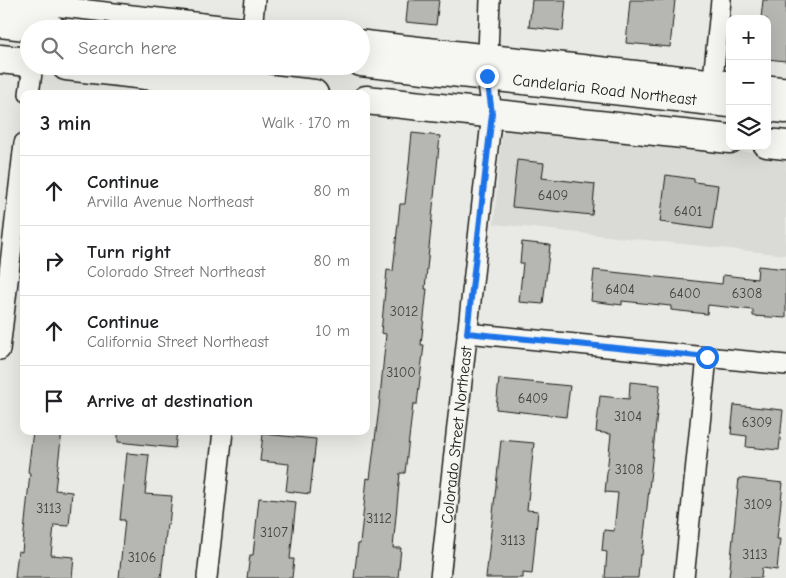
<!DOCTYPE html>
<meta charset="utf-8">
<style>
:root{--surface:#fff;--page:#f6f6f6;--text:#202124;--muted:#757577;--line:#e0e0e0}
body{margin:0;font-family:"Comic Neue",sans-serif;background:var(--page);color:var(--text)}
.controls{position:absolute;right:15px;top:15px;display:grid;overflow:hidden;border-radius:10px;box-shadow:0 5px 20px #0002}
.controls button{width:45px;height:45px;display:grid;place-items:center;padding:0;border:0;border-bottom:1px solid var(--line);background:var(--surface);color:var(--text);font:25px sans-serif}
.stop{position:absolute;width:15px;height:15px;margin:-11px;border:4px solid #1a73e8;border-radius:50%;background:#fff}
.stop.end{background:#1a73e8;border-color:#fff;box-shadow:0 1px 5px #0008}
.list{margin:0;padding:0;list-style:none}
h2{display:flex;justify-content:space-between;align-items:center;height:65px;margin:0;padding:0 20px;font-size:21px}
h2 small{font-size:16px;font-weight:400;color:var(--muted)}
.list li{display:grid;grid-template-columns:32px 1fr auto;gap:15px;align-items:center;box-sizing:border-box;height:70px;padding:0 20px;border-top:1px solid var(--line)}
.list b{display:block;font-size:19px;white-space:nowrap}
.list p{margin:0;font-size:16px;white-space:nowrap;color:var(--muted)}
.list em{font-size:16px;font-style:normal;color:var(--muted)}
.icon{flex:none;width:28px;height:28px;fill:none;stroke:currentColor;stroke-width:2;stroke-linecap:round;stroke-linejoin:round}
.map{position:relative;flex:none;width:786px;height:578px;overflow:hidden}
.search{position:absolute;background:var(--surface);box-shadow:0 5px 20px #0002;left:20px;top:20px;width:350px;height:55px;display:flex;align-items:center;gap:12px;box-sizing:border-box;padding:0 18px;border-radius:28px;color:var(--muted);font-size:19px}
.panel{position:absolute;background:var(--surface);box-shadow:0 5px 20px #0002;left:20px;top:90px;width:350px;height:345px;border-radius:10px}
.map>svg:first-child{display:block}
.built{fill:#dadad6}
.building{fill:#b6b6b3;stroke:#1c1c1c}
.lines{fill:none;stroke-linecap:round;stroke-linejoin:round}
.minor-casing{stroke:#1c1c1c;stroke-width:22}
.secondary-casing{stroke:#1c1c1c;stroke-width:31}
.minor{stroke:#f6f6f2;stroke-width:19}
.secondary{stroke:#f6f6f2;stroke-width:28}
.route{stroke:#1a73e8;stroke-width:6}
.labels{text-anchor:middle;stroke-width:5;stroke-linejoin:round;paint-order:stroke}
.number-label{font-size:14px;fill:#424242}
.street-label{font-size:16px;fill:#1c1c1c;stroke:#f6f6f2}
</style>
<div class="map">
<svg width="786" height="578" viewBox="0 0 786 578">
<rect width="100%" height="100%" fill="#e9e9e5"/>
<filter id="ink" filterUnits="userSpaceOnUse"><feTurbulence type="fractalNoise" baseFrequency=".02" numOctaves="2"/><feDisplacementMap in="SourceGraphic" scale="10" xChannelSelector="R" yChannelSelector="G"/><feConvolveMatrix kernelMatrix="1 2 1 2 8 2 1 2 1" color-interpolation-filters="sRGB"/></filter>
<g filter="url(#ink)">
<path class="built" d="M 516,125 L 786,156 L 786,255 L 494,224 L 501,141 L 504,128 Z"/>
<g class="building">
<path d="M 408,0 L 439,0 L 436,25 L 406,22 Z"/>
<path d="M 532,0 L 566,0 L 563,31 L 529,27 Z"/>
<path d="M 630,0 L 675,0 L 670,47 L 626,43 Z"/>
<path d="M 763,0 L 786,0 L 786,61 L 767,59 L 767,19 L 761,19 Z"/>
<path d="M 412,133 L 440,136 L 425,289 L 427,289 L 421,345 L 424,345 L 417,404 L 413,404 L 405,473 L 400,473 L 393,548 L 401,548 L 398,578 L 354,578 L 358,544 L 360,544 L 367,478 L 370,479 L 379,408 L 386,334 L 381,333 L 387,270 L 393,271 L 400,204 L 405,204 Z"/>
<path d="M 517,160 L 544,163 L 542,178 L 595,184 L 592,215 L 512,207 Z"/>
<path d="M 666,175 L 694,179 L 694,182 L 718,185 L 712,229 L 660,222 Z"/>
<path d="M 522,242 L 550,245 L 543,304 L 519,302 L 523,263 L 520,263 Z"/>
<path d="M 758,266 L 786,269 L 786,318 L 753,316 L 753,310 L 708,305 L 707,314 L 671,310 L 671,306 L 622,301 L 622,305 L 591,301 L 594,270 L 722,284 L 723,275 L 757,279 Z"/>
<path d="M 499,379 L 570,386 L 566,417 L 496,409 Z"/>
<path d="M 630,382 L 660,385 L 642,555 L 640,555 L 638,578 L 605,578 L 607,552 L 602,551 L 604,530 L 614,531 L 618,493 L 605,492 L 611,434 L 596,432 L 600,396 L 629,399 Z"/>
<path d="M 734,405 L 783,410 L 779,450 L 746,447 L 747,436 L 731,434 Z"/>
<path d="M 33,431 L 62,431 L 55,490 L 72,492 L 69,526 L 54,525 L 51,555 L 74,557 L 72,578 L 15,578 L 18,551 L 22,552 L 30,473 L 28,472 Z"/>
<path d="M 118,431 L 177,431 L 175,448 L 118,442 Z"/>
<path d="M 263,434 L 316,439 L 310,494 L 286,491 L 289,464 L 260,461 Z"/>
<path d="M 501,440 L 534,443 L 527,510 L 538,511 L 532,574 L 523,573 L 523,578 L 486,578 Z"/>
<path d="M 127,453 L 149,455 L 145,494 L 172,496 L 169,525 L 167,524 L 161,578 L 119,578 L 125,520 L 120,520 Z"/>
<path d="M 739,478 L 783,483 L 777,539 L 780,539 L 777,570 L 762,568 L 761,578 L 729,578 Z"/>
<path d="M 259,498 L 296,502 L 290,559 L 294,559 L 292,578 L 247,578 L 250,555 L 253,555 Z"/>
</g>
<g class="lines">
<defs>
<g id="minor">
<path d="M 0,0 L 256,29"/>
<path d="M 252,29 L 255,0"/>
<path d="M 361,40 L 730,81"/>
<path d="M 488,53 L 490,0"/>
<path d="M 256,66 L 261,88 L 260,94"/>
<path d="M 713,79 L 721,0"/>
<path d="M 767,85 L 786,87"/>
<path d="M 29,94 L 33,66"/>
<path d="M 467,333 L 786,365"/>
<path d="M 0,350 L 24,143"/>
<path d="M 207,578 L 223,431"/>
<path id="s1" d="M 440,578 L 492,113 L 487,76"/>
<path d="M 684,578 L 707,357"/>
</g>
<g id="secondary">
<path d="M 0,23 L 52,29"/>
<path d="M 0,59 L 29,62"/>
<path id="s2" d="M 361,62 L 730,103"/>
<path d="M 66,66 L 314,94"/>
<path d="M 366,100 L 730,139"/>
<path d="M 767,107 L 786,109"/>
<path d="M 767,143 L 786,145"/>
</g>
</defs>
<use href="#minor" class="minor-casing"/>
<use href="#secondary" class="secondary-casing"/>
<use href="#minor" class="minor"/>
<use href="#secondary" class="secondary"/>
</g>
</g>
<g class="lines" filter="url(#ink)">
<path class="route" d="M 487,76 L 492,114 L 467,333 L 707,357"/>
</g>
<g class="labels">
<g class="number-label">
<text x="553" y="200">6409</text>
<text x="688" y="216">6401</text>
<text x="620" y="294">6404</text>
<text x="685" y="298">6400</text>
<text x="747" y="298">6308</text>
<text x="404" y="316">3012</text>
<text x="401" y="377">3100</text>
<text x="533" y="403">6409</text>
<text x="628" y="421">3104</text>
<text x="757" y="427">6309</text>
<text x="629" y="474">3108</text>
<text x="758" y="509">3109</text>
<text x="49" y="513">3113</text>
<text x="379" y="523">3112</text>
<text x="274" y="537">3107</text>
<text x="513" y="545">3113</text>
<text x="755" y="559">3113</text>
<text x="142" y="562">3106</text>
</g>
<g class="street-label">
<text dy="6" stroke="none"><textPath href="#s2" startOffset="245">Candelaria Road Northeast</textPath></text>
<text dy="6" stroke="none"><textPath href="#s1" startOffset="144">Colorado Street Northeast</textPath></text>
</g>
</g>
</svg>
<div class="controls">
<button>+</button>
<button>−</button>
<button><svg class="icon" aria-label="layers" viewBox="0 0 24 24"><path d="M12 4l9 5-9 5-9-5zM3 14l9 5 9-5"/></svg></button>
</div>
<div class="stop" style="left:707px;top:357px"></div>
<div class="stop end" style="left:487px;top:76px"></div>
<div class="search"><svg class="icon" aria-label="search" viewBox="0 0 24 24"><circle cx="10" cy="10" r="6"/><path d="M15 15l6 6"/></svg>Search here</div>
<section class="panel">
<h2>3 min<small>Walk · 170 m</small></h2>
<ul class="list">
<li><svg class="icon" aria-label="ahead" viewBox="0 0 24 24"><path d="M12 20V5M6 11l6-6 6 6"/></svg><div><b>Continue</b><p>Arvilla Avenue Northeast</p></div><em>80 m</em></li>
<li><svg class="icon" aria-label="right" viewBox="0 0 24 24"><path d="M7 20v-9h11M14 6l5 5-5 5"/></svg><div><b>Turn right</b><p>Colorado Street Northeast</p></div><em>80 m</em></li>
<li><svg class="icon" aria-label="ahead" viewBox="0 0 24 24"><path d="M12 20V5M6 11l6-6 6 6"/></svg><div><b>Continue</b><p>California Street Northeast</p></div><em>10 m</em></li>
<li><svg class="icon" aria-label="arrive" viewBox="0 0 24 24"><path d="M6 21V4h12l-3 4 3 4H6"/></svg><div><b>Arrive at destination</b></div></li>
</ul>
</section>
</div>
